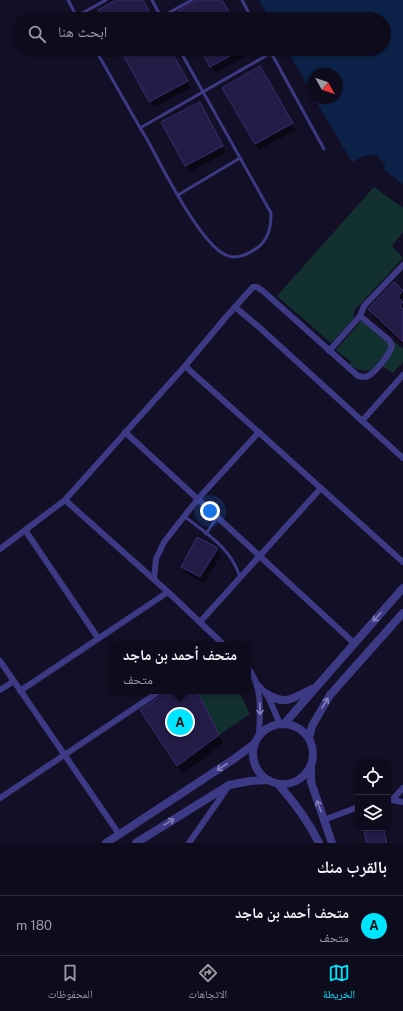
<!DOCTYPE html>
<html lang="ar">
<meta charset="utf-8">
<style>
:root{--surface:#0e0b1c;--page:#1c1929;--text:#f1f3f6;--muted:#9b9ba3;--line:#2e2b3b;--accent:#00e5ff}
body{margin:0;font-family:"Public Sans","Noto Naskh Arabic",sans-serif;background:var(--page);color:var(--text);direction:rtl}
.controls{position:absolute;right:12px;bottom:12px;display:grid;overflow:hidden;border-radius:8px;box-shadow:0 1px 3px #0004}
.controls button{width:36px;height:36px;display:grid;place-items:center;padding:0;border:0;border-bottom:1px solid var(--line);background:var(--surface);color:var(--text);font:20px sans-serif}
.compass{position:absolute;left:307px;top:68px;width:36px;height:36px;border-radius:50%;background:var(--surface);box-shadow:0 1px 3px #0004;rotate:130deg}
.you{position:absolute;left:210px;top:511px;width:14px;height:14px;margin:-10px;border:3px solid #fff;border-radius:50%;background:#1a73e8;box-shadow:0 0 0 6px #1a73e833}
.badge{display:grid;place-items:center;width:26px;height:26px;border-radius:50%;background:var(--accent);color:#111;font-size:13px;font-weight:700}
.pin{position:absolute;translate:-50% -50%;border:2px solid #fff;box-shadow:0 1px 4px #0006}
.popup{position:absolute;left:109px;top:642px;width:142px;height:52px;box-sizing:border-box;display:grid;place-content:center;border-radius:8px;background:var(--surface);filter:drop-shadow(0 1px 3px #0005);font-size:13px;white-space:nowrap;color:var(--muted)}
.popup b{font-size:15px;color:var(--text)}
.popup::after{content:'';position:absolute;left:50%;top:100%;margin-left:-8px;border:8px solid transparent;border-top-color:var(--surface)}
.list{margin:0;padding:0;list-style:none}
h2{display:flex;justify-content:space-between;align-items:center;height:52px;margin:0;padding:0 16px;font-size:17px}
h2 small{font-size:13px;font-weight:400;color:var(--muted)}
.list li{display:grid;grid-template-columns:26px 1fr auto;gap:12px;align-items:center;box-sizing:border-box;height:60px;padding:0 16px;border-top:1px solid var(--line)}
.list b{display:block;font-size:15px;white-space:nowrap}
.list p{margin:0;font-size:13px;white-space:nowrap;color:var(--muted)}
.list em{font-size:13px;font-style:normal;color:var(--muted)}
.icon{flex:none;width:22px;height:22px;fill:none;stroke:currentColor;stroke-width:2;stroke-linecap:round;stroke-linejoin:round}
.map{position:relative;flex:none;width:403px;height:843px;overflow:hidden;direction:ltr}
.search{position:absolute;background:var(--surface);box-shadow:0 1px 3px #0004;left:12px;right:12px;top:12px;height:44px;display:flex;align-items:center;gap:10px;box-sizing:border-box;padding:0 14px;border-radius:22px;color:var(--muted);font-size:15px}
.sheet{height:112px;background:var(--surface)}
nav{display:flex;justify-content:space-around;align-items:center;box-sizing:border-box;height:56px;border-top:1px solid var(--line);background:var(--surface);font-size:11px;color:var(--muted)}
nav a{display:grid;justify-items:center;gap:2px}
nav .on{color:var(--accent)}
.map>svg:first-child{display:block}
.green{fill:#12302f}
.water{fill:#0c2248}
.shadow{fill:#0007}
.building{fill:#241b47;stroke:#3b2d73}
.lines{fill:none;stroke-linecap:round;stroke-linejoin:round}
.service{stroke:#3d3a85;stroke-width:3}
.minor{stroke:#3d3a85;stroke-width:6}
.tertiary{stroke:#3d3a85;stroke-width:8}
.oneway{stroke:#837fbc}
</style>
<div class="map">
<svg width="403" height="843" viewBox="0 0 403 843">
<rect width="100%" height="100%" fill="#130f26"/>
<g class="green">
<path d="M 374,187 L 403,208 L 403,232 L 392,246 L 403,258 L 354,311 L 354,318 L 331,343 L 277,296 Z"/>
<path d="M 361,321 L 386,335 L 403,349 L 403,362 L 393,373 L 378,364 L 370,371 L 360,370 L 349,365 L 351,362 L 336,350 Z"/>
<path d="M 197,691 L 239,691 L 250,714 L 219,735 Z"/>
</g>
<path class="water" d="M 259,0 L 403,0 L 403,184 L 384,170 L 385,164 L 375,154 L 362,157 L 352,162 L 314,98 L 337,98 L 337,74 L 313,74 L 313,96 L 287,49 L 384,49 L 384,19 L 270,19 Z"/>
<g class="shadow">
<path d="M 121,49 L 170,49 L 190,88 L 154,107 Z"/>
<path d="M 201,49 L 249,49 L 251,53 L 215,73 Z"/>
<path d="M 260,67 L 295,130 L 259,150 L 224,89 Z"/>
<path d="M 199,103 L 226,153 L 190,172 L 162,123 Z"/>
<path d="M 394,283 L 403,291 L 403,345 L 374,318 L 369,309 Z"/>
<path d="M 217,549 L 221,555 L 204,583 L 186,573 L 182,567 Z"/>
<path d="M 166,691 L 197,691 L 223,744 L 182,774 L 146,719 Z"/>
<path d="M 364,828 L 385,828 L 389,843 L 368,843 Z"/>
</g>
<g class="building">
<path d="M 116,0 L 143,0 L 153,19 L 103,19 L 98,10 Z"/>
<path d="M 197,0 L 222,0 L 233,19 L 182,19 L 178,11 Z"/>
<path d="M 120,49 L 170,49 L 188,81 L 149,102 Z"/>
<path d="M 200,49 L 243,49 L 210,67 Z"/>
<path d="M 260,66 L 293,123 L 255,144 L 222,88 Z"/>
<path d="M 200,102 L 223,146 L 185,166 L 161,122 Z"/>
<path d="M 394,282 L 403,290 L 398,297 L 403,302 L 400,306 L 403,309 L 403,342 L 368,309 Z"/>
<path d="M 197,537 L 218,548 L 200,577 L 181,567 Z"/>
<path d="M 164,691 L 197,691 L 219,735 L 177,766 L 140,710 L 162,695 Z"/>
<path d="M 363,828 L 384,828 L 387,843 L 367,843 Z"/>
</g>
<g class="lines">
<g class="service">
<path d="M 68,0 L 78,19"/>
<path d="M 152,0 L 161,17"/>
<path d="M 242,0 L 252,19"/>
<path d="M 77,16 L 106,0"/>
<path d="M 161,17 L 192,0"/>
<path d="M 95,49 C 113,80 130,111 148,141 C 162,167 201,245 226,255 C 236,260 249,254 257,248 C 269,239 271,227 271,213 L 179,49"/>
<path d="M 269,49 L 324,149"/>
<path d="M 140,128 L 271,53"/>
<path d="M 178,195 L 240,158"/>
<path d="M 184,516 C 207,534 231,548 240,577"/>
<path d="M 206,534 L 217,517"/>
</g>
<g class="minor">
<path d="M 235,307 L 260,328 L 403,458"/>
<path d="M 329,351 L 360,316 L 364,306 L 403,265"/>
<path d="M 185,366 L 403,562"/>
<path d="M 362,421 L 403,375"/>
<path d="M 125,432 L 354,643"/>
<path d="M 65,500 L 168,592 L 224,645"/>
<path d="M 25,530 L 98,638"/>
<path d="M 0,549 L 65,500 L 185,366 L 226,317 L 253,287 L 257,287 L 263,291 L 358,376 C 362,377 366,378 370,375 C 377,370 389,355 392,346 L 389,340 L 360,316"/>
<path d="M 154,579 L 156,559 L 164,542 L 197,500 L 259,432"/>
<path d="M 200,622 L 321,488"/>
<path d="M 0,661 L 119,834"/>
<path d="M 248,668 C 263,687 260,712 259,735"/>
<path d="M 257,684 L 267,694 L 280,724"/>
<path d="M 0,690 L 14,681"/>
<path d="M 20,691 L 168,592"/>
<path d="M 0,798 L 160,691"/>
<path d="M 388,800 L 392,800 L 403,802"/>
<path d="M 392,800 L 403,788"/>
<path d="M 324,820 L 358,807"/>
<path d="M 189,843 L 228,787"/>
</g>
<g class="tertiary">
<path d="M 267,694 C 286,706 293,698 312,689"/>
<path d="M 284,724 L 403,588"/>
<circle cx="283" cy="754" r="30"/>
<path d="M 309,738 L 312,726 L 330,695 L 403,613"/>
<path d="M 311,765 L 311,782 L 332,843"/>
<path d="M 278,784 C 295,803 308,820 319,843"/>
<path d="M 106,843 L 234,759 L 254,744"/>
<path d="M 136,843 L 229,785 L 250,781 L 268,780"/>
</g>
</g>
<defs><path id="oneway-shaft" d="M-6 0H5M1.5-3L5.5 0L1.5 3" fill="none" stroke-width="1.6" stroke-linecap="round" stroke-linejoin="round"/></defs>
<g class="oneway">
<use href="#oneway-shaft" transform="translate(377 617) rotate(132)"/>
<use href="#oneway-shaft" transform="translate(325 703) rotate(-58)"/>
<use href="#oneway-shaft" transform="translate(260 709) rotate(90)"/>
<use href="#oneway-shaft" transform="translate(222 767) rotate(147)"/>
<use href="#oneway-shaft" transform="translate(319 806) rotate(-110)"/>
<use href="#oneway-shaft" transform="translate(169 822) rotate(-32)"/>
</g>
</svg>
<div class="controls">
<button><svg class="icon" aria-label="locate" viewBox="0 0 24 24"><circle cx="12" cy="12" r="6"/><path d="M12 2v4M12 18v4M2 12h4M18 12h4"/></svg></button>
<button><svg class="icon" aria-label="layers" viewBox="0 0 24 24"><path d="M12 4l9 5-9 5-9-5zM3 14l9 5 9-5"/></svg></button>
</div>
<svg class="compass" viewBox="-18 -18 36 36"><path d="M0-13l5 13h-10z" fill="#e53935"/><path d="M0 13l5-13h-10z" fill="#9b9ba3"/></svg>
<div class="you"></div>
<div class="pin badge" style="left:180px;top:722px">A</div>
<div class="popup"><b>متحف أحمد بن ماجد</b>متحف</div>
<div class="search"><svg class="icon" aria-label="search" viewBox="0 0 24 24"><circle cx="10" cy="10" r="6"/><path d="M15 15l6 6"/></svg>ابحث هنا</div>
</div>
<section class="sheet">
<h2>بالقرب منك<small></small></h2>
<ul class="list">
<li><span class="badge">A</span><div><b>متحف أحمد بن ماجد</b><p>متحف</p></div><em>180 m</em></li>
</ul>
</section>
<nav>
<a class="on"><svg class="icon" aria-label="map" viewBox="0 0 24 24"><path d="M3 6l6-2 6 2 6-2v14l-6 2-6-2-6 2zM9 4v14M15 6v14"/></svg>الخريطة</a>
<a><svg class="icon" aria-label="directions" viewBox="0 0 24 24"><path d="M12 3l9 9-9 9-9-9zM9 14v-3h6M13 9l2 2-2 2"/></svg>الاتجاهات</a>
<a><svg class="icon" aria-label="saved" viewBox="0 0 24 24"><path d="M7 4h10v16l-5-4-5 4z"/></svg>المحفوظات</a>
</nav>
